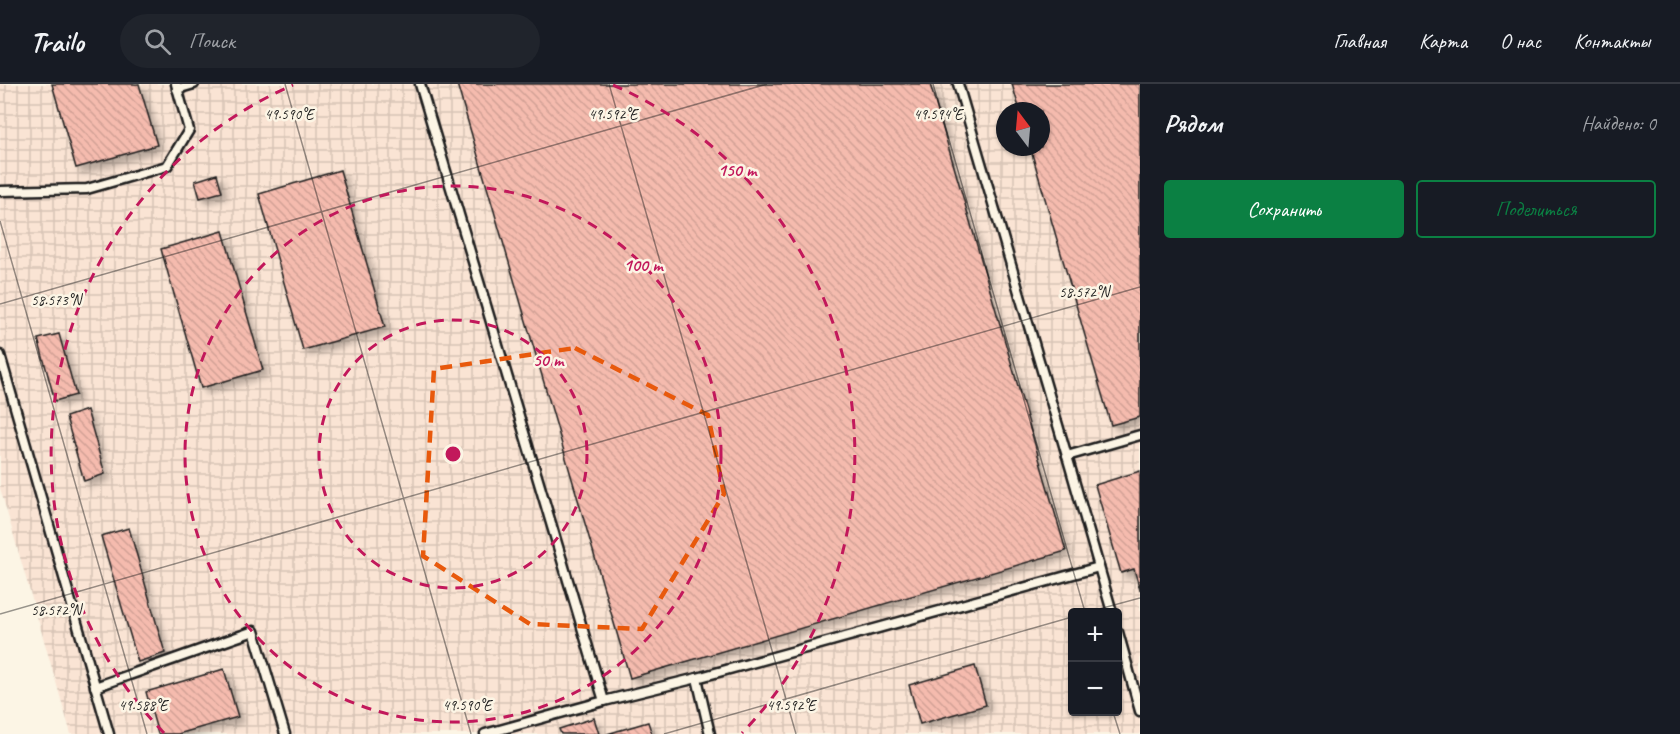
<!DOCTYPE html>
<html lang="ru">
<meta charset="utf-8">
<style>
:root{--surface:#171b24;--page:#20242c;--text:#f1f3f6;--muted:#9ea1a6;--line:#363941;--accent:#0b8043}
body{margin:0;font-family:Caveat,sans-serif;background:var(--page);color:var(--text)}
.controls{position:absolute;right:18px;bottom:18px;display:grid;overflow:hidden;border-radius:6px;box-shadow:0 2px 4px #0004}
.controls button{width:54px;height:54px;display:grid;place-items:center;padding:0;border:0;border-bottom:2px solid var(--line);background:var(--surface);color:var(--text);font:30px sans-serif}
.compass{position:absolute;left:996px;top:18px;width:54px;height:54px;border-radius:50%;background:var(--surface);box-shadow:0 2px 4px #0004;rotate:344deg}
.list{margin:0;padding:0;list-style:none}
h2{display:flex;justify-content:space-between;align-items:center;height:78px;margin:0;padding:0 24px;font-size:26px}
h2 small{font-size:20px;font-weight:400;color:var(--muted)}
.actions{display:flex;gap:12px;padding:18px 24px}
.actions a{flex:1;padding:14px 0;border:2px solid var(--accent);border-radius:6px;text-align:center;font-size:21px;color:var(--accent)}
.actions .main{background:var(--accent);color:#fff}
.icon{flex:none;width:33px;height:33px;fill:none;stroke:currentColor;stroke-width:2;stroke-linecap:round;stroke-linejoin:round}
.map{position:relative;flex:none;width:1140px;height:650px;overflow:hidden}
header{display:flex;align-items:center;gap:36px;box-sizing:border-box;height:84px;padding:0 30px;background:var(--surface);border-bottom:2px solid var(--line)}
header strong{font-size:28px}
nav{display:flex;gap:33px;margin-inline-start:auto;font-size:21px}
.search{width:420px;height:54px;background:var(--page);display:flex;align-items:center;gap:15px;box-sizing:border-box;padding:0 21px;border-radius:33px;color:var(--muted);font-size:22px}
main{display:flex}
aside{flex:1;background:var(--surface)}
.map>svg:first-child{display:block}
.industrial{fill:url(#industrial-grid);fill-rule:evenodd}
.building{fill:url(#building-back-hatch);stroke:#1c1c1c;stroke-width:1.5;filter:url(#shadow)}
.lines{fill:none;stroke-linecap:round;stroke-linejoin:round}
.lane-casing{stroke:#1c1c1c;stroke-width:13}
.lane{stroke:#fcf5e5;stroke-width:8}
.marked{fill:none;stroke:#e8590c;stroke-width:4.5;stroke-dasharray:12 8;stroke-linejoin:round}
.ticks{fill:none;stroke:#1c1c1c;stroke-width:1.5;stroke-opacity:0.45}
.ring{fill:none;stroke:#c2185b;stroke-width:3;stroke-dasharray:10 8}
.ticks-label{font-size:15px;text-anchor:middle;fill:#1c1c1c;stroke:#fcf5e5;stroke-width:5;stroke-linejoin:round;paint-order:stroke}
.centre{fill:#c2185b;stroke:#fcf5e5;stroke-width:3}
.ring-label{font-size:18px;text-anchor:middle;font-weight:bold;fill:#c2185b;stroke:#fcf5e5;stroke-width:5;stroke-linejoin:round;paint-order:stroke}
</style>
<header>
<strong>Trailo</strong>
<div class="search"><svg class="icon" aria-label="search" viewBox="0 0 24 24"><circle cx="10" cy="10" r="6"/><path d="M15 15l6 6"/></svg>Поиск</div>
<nav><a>Главная</a><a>Карта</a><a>О нас</a><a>Контакты</a></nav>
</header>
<main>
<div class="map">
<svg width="1140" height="650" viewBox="0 0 1140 650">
<defs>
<pattern id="industrial-grid" width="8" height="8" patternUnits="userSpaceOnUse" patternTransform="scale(1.5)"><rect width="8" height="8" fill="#fae4d4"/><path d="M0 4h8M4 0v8" fill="none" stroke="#d6c3b5"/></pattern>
<pattern id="building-back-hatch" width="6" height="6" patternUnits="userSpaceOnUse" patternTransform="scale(1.5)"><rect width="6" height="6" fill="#f5bbae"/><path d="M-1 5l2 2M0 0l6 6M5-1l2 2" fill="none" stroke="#d1a095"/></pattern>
<filter id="shadow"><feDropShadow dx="5.5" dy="5.5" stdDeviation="3" flood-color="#0004"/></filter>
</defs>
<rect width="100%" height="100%" fill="#fcf5e5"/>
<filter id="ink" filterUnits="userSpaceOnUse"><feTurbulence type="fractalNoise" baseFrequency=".0167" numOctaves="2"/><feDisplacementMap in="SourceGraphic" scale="12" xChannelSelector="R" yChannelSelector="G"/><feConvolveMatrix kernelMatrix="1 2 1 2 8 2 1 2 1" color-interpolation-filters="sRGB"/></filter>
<g filter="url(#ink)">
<path class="industrial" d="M 0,0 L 1140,0 L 1140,650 L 71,650 L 0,404 ZM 1005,27 L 1041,27 L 1041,63 L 1005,63 ZM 1072,528 L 1118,528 L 1118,628 L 1072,628 Z"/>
<g class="building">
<path d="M 52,0 L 139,0 L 157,61 L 76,84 Z"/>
<path d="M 457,0 L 930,0 L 1066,467 L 630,594 Z"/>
<path d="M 1012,0 L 1140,0 L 1140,333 L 1111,341 L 1030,63 L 1041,63 L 1041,27 L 1020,27 Z"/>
<path d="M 340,86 L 385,243 L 303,266 L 259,110 Z"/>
<path d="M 217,90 L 222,108 L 200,114 L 195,97 Z"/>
<path d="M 223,147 L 263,286 L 201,304 L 161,165 Z"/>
<path d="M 59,250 L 76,311 L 55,317 L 38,255 Z"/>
<path d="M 87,326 L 105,390 L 84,397 L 66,333 Z"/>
<path d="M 1140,387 L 1140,506 L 1134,485 L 1121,489 L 1095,401 Z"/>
<path d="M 129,444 L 165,569 L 138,578 L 101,452 Z"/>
<path d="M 975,582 L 986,621 L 920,640 L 909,601 Z"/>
<path d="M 224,585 L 238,633 L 178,650 L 158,650 L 146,608 Z"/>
<path d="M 594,634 L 599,650 L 561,650 L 559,645 Z"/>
<path d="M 648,638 L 652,650 L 607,650 Z"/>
</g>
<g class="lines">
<defs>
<g id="lane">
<path d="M 420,0 L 604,617"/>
<path d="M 958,0 L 1067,372"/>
<path d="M 177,5 L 194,0"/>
<path d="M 0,107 L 87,105 L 167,82 L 189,46 L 176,0"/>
<path d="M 0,271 L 109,650"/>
<path d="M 1112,528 L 1067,372 L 1140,351"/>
<path d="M 1118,548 L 1140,627"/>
<path d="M 697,594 L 1099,483"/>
<path d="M 95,603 L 254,547 L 285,650"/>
<path d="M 485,650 L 604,617 L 697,594 L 710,650"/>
</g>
</defs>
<use href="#lane" class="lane-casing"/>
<use href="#lane" class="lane"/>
</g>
</g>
<path class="marked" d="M 575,264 L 708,331 L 724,410 L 642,545 L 530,540 L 423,472 L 434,285 Z"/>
<path class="ticks" d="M 285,0 L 471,650M 609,0 L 796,650M 933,0 L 1085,528M 0,137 L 147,650M 0,220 L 767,0M 1088,528 L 1140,514M 0,530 L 1140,203M 1113,628 L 1120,650M 664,650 L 1072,533"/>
<g class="ring">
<circle cx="453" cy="370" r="134"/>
<circle cx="453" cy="370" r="268"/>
<path d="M164 649A402 402 0 0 1 293 1M613 1A402 402 0 0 1 742 649"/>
</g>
<g class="ticks-label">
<text x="289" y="35">49.590°E</text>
<text x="613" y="35">49.592°E</text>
<text x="938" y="35">49.594°E</text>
<text x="1084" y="213">58.572°N</text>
<text x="56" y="221">58.573°N</text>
<text x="56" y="531">58.572°N</text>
<text x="143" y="626">49.588°E</text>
<text x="467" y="626">49.590°E</text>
<text x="791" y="626">49.592°E</text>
</g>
<circle cx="453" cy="370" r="9" class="centre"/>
<g class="ring-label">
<text x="737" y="92">150 m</text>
<text x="643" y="187">100 m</text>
<text x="548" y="282">50 m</text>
</g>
</svg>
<div class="controls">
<button>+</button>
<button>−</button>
</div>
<svg class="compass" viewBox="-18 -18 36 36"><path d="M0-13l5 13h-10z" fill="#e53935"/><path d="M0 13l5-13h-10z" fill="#9ea1a6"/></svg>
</div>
<aside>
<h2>Рядом<small>Найдено: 0</small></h2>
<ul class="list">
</ul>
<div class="actions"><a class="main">Сохранить</a><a>Поделиться</a></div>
</aside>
</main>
